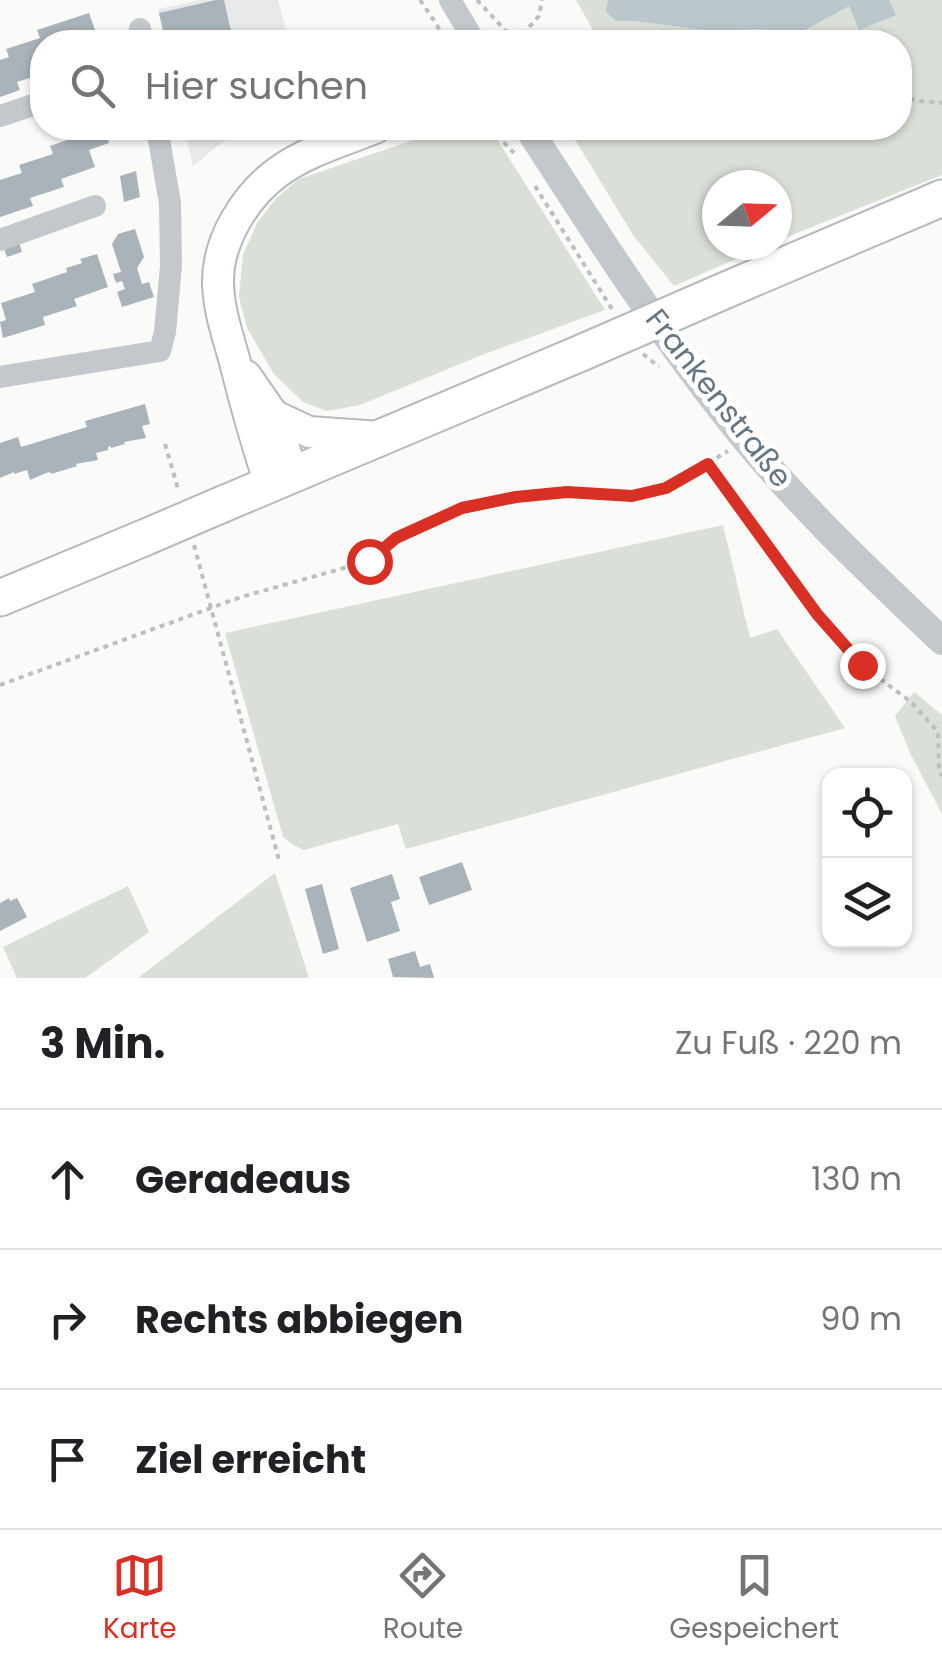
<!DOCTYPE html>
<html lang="de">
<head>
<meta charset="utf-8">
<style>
  :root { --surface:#fff; --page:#f2f2f2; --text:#202124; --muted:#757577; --line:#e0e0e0; --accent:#d93025 }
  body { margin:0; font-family:Poppins,sans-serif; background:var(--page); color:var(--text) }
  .controls { position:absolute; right:30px; bottom:30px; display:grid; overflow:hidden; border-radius:20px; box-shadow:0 2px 8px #0004 }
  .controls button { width:90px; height:90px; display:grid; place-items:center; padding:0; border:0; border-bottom:2px solid var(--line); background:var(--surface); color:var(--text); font:50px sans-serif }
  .compass { position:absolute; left:702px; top:170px; width:90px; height:90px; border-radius:50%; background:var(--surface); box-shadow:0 2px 8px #0004; rotate:71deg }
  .stop { position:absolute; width:30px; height:30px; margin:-22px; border:8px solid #d93025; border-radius:50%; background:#fff }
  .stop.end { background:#d93025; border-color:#fff; box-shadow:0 2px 10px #0008 }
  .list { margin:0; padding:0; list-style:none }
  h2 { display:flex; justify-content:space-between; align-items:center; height:130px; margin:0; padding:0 40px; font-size:42px }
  h2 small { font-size:32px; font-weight:400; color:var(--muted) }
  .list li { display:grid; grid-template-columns:65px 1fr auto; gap:30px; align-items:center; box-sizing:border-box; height:140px; padding:0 40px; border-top:2px solid var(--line) }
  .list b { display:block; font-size:38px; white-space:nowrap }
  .list em { font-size:32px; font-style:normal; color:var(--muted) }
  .icon { flex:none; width:55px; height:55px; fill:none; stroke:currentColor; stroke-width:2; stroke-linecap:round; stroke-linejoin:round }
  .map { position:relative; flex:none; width:942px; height:978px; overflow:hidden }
  .search { position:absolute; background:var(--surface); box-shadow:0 2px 8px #0004; left:30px; right:30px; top:30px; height:110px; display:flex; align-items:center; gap:25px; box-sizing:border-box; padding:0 35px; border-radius:40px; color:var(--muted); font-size:38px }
  .sheet { height:550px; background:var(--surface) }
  nav { display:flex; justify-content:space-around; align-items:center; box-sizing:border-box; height:140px; border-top:2px solid var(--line); background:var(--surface); font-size:28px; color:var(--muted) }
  nav a { display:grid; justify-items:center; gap:5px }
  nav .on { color:var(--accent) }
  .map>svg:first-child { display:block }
</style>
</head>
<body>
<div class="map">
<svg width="942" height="978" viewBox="0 0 942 978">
  <rect width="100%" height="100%" fill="#fafaf8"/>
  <g fill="#e8e9e9">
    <polygon points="199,0 278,0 289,42 165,42 158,9"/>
    <polygon points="184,128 249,128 231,135 193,166"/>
  </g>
  <g fill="#dadfd7">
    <polygon points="576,0 942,0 942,175 777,241 777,185 717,185 717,245 768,245 674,286 633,235 568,128 900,128 900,42 600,42"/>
    <polygon points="449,128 490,128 605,310 482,355 360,405 327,411 303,402 274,374 247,328 239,297 243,255 257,223 276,198 299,179"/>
    <polygon points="723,525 750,638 777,629 845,728 406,849 398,824 304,850 293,845 283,837 225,633"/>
    <polygon points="914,692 942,715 942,814 911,755 895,716"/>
    <polygon points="275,873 309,978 138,978"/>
    <polygon points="128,886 149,932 85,978 17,978 3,947"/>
  </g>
  <polygon fill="#bbc7cb" points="608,0 889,0 896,15 859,30 849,6 801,32 758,29 714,31 634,21 616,21 606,12"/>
  <g fill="#aab3b9">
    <polygon points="216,0 224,0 233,41 166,42 159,13"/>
    <polygon points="89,13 99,42 42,42 42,74 17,82 20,90 0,97 0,60 9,57 6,49 40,38 37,30"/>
    <polygon points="93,128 104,128 109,143 89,150 95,167 61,179 64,187 30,198 33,206 0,217 0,180 22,173 19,165 53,154 50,146 84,134 83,131"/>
    <polygon points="136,171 140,197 124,202 120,176"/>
    <polygon points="135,229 144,257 137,268 142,284 149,282 154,297 122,307 117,292 125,289 122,281 116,283 113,274 121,272 112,244 118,234"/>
    <polygon points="17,236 22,252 7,257 1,241"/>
    <polygon points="97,254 108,287 74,299 77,306 43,317 45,325 3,338 0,322 6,320 1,303 35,292 32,284 67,272 66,268 82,263 80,259"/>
    <polygon points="145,404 150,424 142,426 146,438 124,442 125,444 111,448 111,446 108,447 108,450 96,453 98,460 76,464 77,466 51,474 50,472 46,473 30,480 27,470 14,474 14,472 0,478 0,443 18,437 21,447 87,427 85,421"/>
    <polygon points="462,862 472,890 429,905 419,877"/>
    <polygon points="392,874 400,899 391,902 400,931 367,942 350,888"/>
    <polygon points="322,884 339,949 323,954 305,889"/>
    <polygon points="9,898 10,901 17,898 27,917 0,931 0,903"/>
    <polygon points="415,951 420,967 430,964 434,978 393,977 388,959"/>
  </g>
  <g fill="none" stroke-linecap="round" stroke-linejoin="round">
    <defs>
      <g id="secondary">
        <polyline points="246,376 273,415 293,475"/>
        <polyline points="273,415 309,432 380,437"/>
        <path d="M270 484C257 445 246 406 236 366 229 339 219 313 218 284 217 242 244 197 278 172 307 151 342 141 375 128"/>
      </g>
      <g id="primary">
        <polyline points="726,290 942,198"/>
        <polyline points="223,504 581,353"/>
        <polyline points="0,598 146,537"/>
      </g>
    </defs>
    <use href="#secondary" stroke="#b3babf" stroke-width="34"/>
    <use href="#primary" stroke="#b5babe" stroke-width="39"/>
    <g stroke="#bbbfc2" stroke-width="4" stroke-dasharray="5 5" stroke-linecap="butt">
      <polyline points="420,0 437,25 445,42"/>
      <polyline points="477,0 516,42"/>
      <polyline points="516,42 539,16 542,0"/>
      <polyline points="900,96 918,101 942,103"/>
      <polyline points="490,128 514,153"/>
      <polyline points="535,186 612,309"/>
      <polyline points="643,354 659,367"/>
      <polyline points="165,444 179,492"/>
      <polyline points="708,463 728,451"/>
      <polyline points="194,545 279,860"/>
      <polyline points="0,685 241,597 369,561 396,538 462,508 517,497 567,492 632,496 666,488 708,463 839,641 862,665 911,702 938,732 939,770 942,776"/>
    </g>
    <g stroke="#c3c8cc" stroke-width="22">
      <polyline points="450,0 475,42"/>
      <polyline points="140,29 142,42"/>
      <polyline points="0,116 42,102"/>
      <polyline points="0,240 95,206"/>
      <polyline points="0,377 160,351 165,332 171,266 170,203 157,128"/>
    </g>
    <path stroke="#c3c8cc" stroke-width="28" d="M528 128C595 232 662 337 741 434 801 508 873 575 942 641"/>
    <use href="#secondary" stroke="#fff" stroke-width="30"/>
    <use href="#primary" stroke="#fff" stroke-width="35"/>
    <defs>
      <g id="primary-bridge">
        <polyline points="581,353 726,290"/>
        <polyline points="146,537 223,504"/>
      </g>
    </defs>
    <use href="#primary-bridge" stroke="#b5babe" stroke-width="39" stroke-linecap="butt"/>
    <use href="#primary-bridge" stroke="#fff" stroke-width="35"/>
  </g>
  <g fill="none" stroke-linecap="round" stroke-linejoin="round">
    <polyline stroke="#d93025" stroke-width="12" points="369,561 396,538 462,508 516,497 567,492 632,496 666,488 708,464 817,614 862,665"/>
  </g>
  <g text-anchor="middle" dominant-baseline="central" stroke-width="10" stroke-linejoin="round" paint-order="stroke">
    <g font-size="30" fill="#657683" stroke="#fff">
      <text transform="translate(719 398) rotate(52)">Frankenstraße</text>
    </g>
  </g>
</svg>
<div class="controls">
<button><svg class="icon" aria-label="locate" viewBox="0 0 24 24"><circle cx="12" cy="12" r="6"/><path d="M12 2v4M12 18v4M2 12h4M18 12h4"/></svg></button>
<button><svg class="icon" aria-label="layers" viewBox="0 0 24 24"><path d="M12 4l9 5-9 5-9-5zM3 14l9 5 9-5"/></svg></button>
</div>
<svg class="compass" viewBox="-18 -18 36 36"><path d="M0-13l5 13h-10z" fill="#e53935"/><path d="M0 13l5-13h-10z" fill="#757577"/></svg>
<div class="stop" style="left:369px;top:561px"></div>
<div class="stop end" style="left:862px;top:665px"></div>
<div class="search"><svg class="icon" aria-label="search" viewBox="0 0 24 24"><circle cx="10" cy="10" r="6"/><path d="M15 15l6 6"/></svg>Hier suchen</div>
</div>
<section class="sheet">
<h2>3 Min.<small>Zu Fuß · 220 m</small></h2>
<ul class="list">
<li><svg class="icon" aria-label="ahead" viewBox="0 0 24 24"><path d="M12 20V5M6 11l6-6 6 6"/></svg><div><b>Geradeaus</b></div><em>130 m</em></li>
<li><svg class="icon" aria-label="right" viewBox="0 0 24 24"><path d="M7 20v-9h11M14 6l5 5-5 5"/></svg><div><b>Rechts abbiegen</b></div><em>90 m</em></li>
<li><svg class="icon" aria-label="arrive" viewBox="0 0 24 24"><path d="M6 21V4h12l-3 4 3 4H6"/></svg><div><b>Ziel erreicht</b></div></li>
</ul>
</section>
<nav>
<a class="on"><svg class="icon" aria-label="map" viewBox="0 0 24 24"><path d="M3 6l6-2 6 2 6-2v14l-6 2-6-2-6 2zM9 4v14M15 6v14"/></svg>Karte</a>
<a><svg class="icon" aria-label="directions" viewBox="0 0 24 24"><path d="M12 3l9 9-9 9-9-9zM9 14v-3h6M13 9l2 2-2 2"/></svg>Route</a>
<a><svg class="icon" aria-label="saved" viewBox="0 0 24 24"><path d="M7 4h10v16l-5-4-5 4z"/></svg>Gespeichert</a>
</nav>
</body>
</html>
